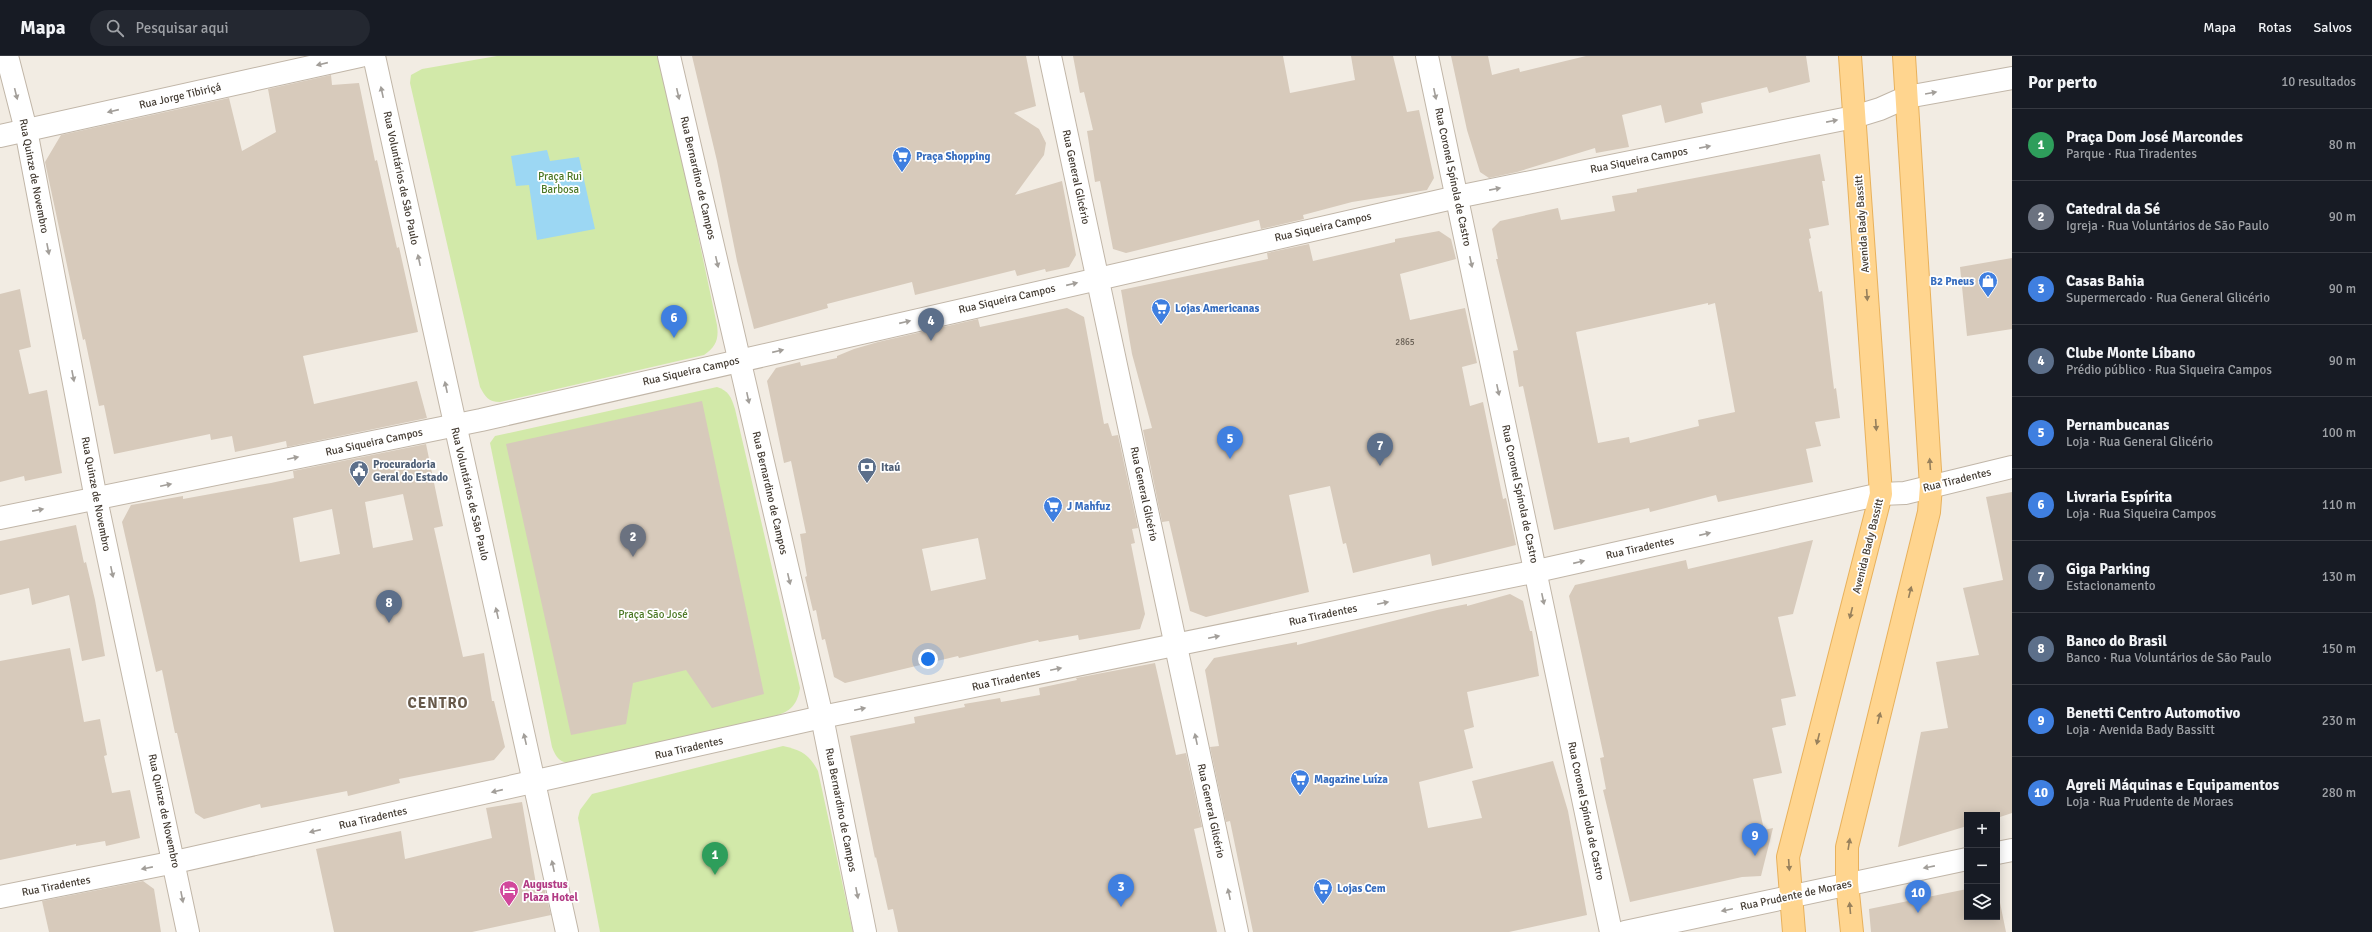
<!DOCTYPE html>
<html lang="pt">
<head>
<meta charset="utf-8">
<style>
  :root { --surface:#171b24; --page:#242831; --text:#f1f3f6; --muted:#9ea1a6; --line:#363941; --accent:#b45309 }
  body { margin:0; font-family:Signika,sans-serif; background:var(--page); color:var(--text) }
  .controls { position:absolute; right:12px; bottom:12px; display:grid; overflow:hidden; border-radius:0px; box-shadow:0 2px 10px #0003 }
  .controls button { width:36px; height:36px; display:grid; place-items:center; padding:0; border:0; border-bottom:1px solid var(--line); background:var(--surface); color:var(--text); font:20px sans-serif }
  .you { position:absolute; left:928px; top:603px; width:14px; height:14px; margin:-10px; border:3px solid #fff; border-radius:50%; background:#1a73e8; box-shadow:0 0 0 6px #1a73e833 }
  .badge { display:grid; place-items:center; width:26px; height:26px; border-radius:50%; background:var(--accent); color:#fff; font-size:13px; font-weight:700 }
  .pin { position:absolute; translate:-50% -33px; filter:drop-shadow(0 1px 2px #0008) }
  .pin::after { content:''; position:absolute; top:21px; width:14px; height:12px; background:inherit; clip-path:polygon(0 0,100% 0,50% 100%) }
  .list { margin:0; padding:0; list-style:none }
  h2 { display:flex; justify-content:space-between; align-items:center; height:52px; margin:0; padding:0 16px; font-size:17px }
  h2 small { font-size:13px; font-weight:400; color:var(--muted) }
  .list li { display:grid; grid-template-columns:26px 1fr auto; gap:12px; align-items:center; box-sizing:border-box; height:72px; padding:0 16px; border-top:1px solid var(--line) }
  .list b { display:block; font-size:15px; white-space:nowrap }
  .list p { margin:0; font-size:13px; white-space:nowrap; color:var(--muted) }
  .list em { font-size:13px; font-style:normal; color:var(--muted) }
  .icon { flex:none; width:22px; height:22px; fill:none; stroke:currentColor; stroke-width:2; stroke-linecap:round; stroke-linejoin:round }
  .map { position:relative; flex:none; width:2012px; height:876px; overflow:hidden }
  header { display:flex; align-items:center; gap:24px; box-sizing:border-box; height:56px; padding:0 20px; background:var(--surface); border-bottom:1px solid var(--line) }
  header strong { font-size:19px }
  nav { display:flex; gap:22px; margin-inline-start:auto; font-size:14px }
  .search { width:280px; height:36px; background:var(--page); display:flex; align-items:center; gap:10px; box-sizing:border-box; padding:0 14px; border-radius:22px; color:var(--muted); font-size:15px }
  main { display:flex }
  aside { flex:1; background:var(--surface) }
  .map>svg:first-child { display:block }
</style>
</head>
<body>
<header>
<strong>Mapa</strong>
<div class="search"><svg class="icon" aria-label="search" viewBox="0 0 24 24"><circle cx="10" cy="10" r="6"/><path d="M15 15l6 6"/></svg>Pesquisar aqui</div>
<nav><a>Mapa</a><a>Rotas</a><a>Salvos</a></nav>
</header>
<main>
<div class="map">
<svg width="2012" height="876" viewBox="0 0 2012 876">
  <rect width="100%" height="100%" fill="#f2ece3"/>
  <g fill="#d2e9a9">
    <path d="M497 0H660L717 269C719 283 716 291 704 299L500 346C488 346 485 340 480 331L410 27 411 19 422 13Z"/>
    <path d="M717 331C729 335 731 341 735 353L800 632C797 649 791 655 775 660L571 708C560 706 556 702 552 691L490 387 495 380Z"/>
    <path d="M783 690C801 694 809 698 818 715L853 876H600L578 762 580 754 592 738Z"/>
  </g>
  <polygon fill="#9cd7f3" points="547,94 550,105 579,101 595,173 537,184 529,129 516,130 511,100"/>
  <g fill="#d7cabb" fill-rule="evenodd">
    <polygon points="692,0 1026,0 1036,50 1014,57 1039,73 1046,87 1044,99 1015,139 1062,125 1076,199 1069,211 1046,216 1045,213 1017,220 1015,214 915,239 912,226 827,248 828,252 754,273 737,205 717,105"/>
    <polygon points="1073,0 1283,0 1290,37 1355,24 1351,0 1393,0 1407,56 1419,54 1434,122 1427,134 1352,146 1303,159 1304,163 1261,173 1259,164 1126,197 1113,193 1100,125 1095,126 1087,75 1093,74 1084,36 1080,37"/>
    <polygon points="1451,0 1488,0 1492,19 1519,12 1520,16 1586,0 1806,0 1810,26 1769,37 1767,31 1701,47 1703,57 1665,67 1661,49 1622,59 1629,91 1596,97 1595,92 1517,116 1489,122 1480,116 1467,74"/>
    <polygon points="331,19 332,29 359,27 375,105 377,104 397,192 399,191 418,276 303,300 314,348 417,325 427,362 287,391 286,385 235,396 232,380 211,384 210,378 114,398 104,349 99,350 85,283 83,284 45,106 61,79 229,42 242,95 276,76 268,33"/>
    <path d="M1820 98 1825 125H1822L1829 169 1809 173 1811 182 1809 183 1819 236 1822 235 1834 333 1836 332 1840 362 1815 366 1821 390 1806 393 1813 426 1718 446 1716 439 1650 456 1649 452 1554 474 1523 330 1519 331 1513 295 1518 294 1496 203H1498L1492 173 1500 165 1558 152 1561 164 1615 155 1612 140 1637 136V133ZM1708 247V249L1715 247 1735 356 1698 364 1699 370 1630 387 1629 381 1598 387 1576 276Z"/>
    <polygon points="1439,175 1451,183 1456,203 1400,218 1410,264 1465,252 1477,307 1462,311 1470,350 1483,346 1503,443 1506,442 1516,489 1432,510 1430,498 1353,517 1346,487 1343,488 1330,430 1289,439 1309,536 1206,561 1190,555 1169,465 1162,466 1143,374 1152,372 1132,298 1121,234 1268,203 1267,197 1309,188 1313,205 1395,186 1395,183"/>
    <polygon points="2012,202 2012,273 1967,280 1960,211"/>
    <polygon points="20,233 31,291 19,294 29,338 47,334 62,417 25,425 24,420 0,426 0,238"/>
    <path d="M1067 252 1084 261 1104 368 1108 367 1112 380 1118 379 1138 472 1132 473 1135 487 1131 488 1145 558 1140 573 1079 584 1078 579 1039 586 1038 584 959 602 958 600 845 627 834 621 825 583 822 584 816 554 813 555 805 521 807 520 800 478 806 477 791 405 784 407 767 325 776 312 800 306 801 310 837 302V300L854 293 878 286 978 263 980 271ZM978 482 986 523 931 535 922 493Z"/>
    <polygon points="702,345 764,638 712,652 686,614 633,627 626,668 571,679 506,388"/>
    <path d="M426 388 443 470 434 472 463 601 484 597 492 645H494L505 691 494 704 399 723 400 727 348 740 347 735 261 752 260 748 204 763 195 757 177 677H175L162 614 156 616 122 466 131 449 183 440V443L271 427 294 422 293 415ZM403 438 413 484 373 492 365 446ZM332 453 340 498 300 506 293 462Z"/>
    <polygon points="2012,436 2012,757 1997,762 1997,759 1967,759 1967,770 1898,791 1921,676 1948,672 1936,606 1979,599 1963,532 2003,524 1986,441"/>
    <polygon points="76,469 84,507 86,506 95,544 105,600 82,605 69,539 32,549 29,532 0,539 0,485"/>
    <polygon points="1813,484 1793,558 1778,561 1796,640 1781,643 1786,669 1772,672 1782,717 1753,723 1764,774 1773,772 1761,820 1742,821 1630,846 1603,734 1606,733 1600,702 1604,701 1569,540 1575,529 1686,504 1688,513"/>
    <polygon points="1510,538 1523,545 1530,575 1532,575 1539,620 1467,636 1474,671 1464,674 1473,712 1419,726 1428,772 1482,762 1472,725 1553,705 1568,755 1587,859 1509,876 1253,876 1230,765 1226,766 1210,691 1219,690 1205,614 1214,602 1297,586 1297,589 1437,554 1467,548 1467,550"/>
    <polygon points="70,592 84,666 100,663 107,699 104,700 112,737 130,734 140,782 106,790 105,785 76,790 76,788 0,804 0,605"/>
    <polygon points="1155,607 1176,699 1186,697 1202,771 1194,773 1217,876 898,876 893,853 888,854 876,801 875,802 850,680 915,667 914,661 965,651 964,648 1000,642 1001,646 1040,639 1039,632 1077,624 1076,622"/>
    <polygon points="522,746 536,828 543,827 551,859 472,876 334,876 316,793 401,775 405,803 492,782 486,752"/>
    <polygon points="143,825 154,833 161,876 49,876 42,845"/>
    <polygon points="1997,832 2006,876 1871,876 1869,853 1967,833 1967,861 1997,861"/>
  </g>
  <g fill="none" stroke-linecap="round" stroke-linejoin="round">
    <defs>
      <g id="minor">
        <polyline points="7,0 26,74 96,443 188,876"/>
        <polyline points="374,0 567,876"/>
        <polyline points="669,0 822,661 865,876"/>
        <polyline points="1050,0 1237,876"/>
        <polyline points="1427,0 1611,876"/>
        <polyline points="0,80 360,0"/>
        <polyline points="0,462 481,364 1457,141 1854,61 1880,53 1907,41 2012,22"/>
        <polyline points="1997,797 2012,794"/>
        <polyline points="0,841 175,806 822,661 1537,515 1881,438 1905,437 2012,411"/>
        <polyline points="1625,876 1967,803"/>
      </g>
      <g id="major">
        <polyline points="1794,876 1788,801 1881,438 1850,0"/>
        <polyline points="1852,876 1847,827 1847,791 1929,456 1931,430 1904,0"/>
      </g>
    </defs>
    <use href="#minor" stroke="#c1b6a8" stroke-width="24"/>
    <use href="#major" stroke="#e8b15c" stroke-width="24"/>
    <use href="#minor" stroke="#fff" stroke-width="22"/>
    <use href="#major" stroke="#ffd58f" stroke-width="22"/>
  </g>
  <defs><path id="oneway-solid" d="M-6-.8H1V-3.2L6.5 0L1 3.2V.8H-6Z"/></defs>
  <g fill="#a29e99">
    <use href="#oneway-solid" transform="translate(322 8) rotate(167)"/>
    <use href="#oneway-solid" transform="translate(382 36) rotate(-102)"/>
    <use href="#oneway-solid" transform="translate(1931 37) rotate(-10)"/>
    <use href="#oneway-solid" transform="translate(16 38) rotate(76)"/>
    <use href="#oneway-solid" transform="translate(678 38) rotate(77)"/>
    <use href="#oneway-solid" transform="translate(1435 38) rotate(78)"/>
    <use href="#oneway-solid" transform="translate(113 55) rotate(167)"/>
    <use href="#oneway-solid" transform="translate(1832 65) rotate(-11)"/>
    <use href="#oneway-solid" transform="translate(1705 91) rotate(-11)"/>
    <use href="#oneway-solid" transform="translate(1495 133) rotate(-11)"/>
    <use href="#oneway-solid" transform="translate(48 193) rotate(79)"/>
    <use href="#oneway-solid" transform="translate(419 204) rotate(-102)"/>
    <use href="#oneway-solid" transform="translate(717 206) rotate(77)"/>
    <use href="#oneway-solid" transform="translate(1471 206) rotate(78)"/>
    <use href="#oneway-solid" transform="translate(1072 228) rotate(-13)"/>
    <use href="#oneway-solid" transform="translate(905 266) rotate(-13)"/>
    <use href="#oneway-solid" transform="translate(778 295) rotate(-13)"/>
    <use href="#oneway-solid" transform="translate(73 320) rotate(79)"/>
    <use href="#oneway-solid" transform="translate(446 331) rotate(-102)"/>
    <use href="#oneway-solid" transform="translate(1498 334) rotate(78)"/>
    <use href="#oneway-solid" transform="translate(748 342) rotate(78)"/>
    <use href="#oneway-solid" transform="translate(293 402) rotate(-12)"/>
    <use href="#oneway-solid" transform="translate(166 429) rotate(-12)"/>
    <use href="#oneway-solid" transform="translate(38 454) rotate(-11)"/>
    <use href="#oneway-solid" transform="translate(1705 478) rotate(-13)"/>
    <use href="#oneway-solid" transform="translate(1579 506) rotate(-13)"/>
    <use href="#oneway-solid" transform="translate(112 516) rotate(78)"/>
    <use href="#oneway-solid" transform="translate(789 523) rotate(77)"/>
    <use href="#oneway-solid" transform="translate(1543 543) rotate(78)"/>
    <use href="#oneway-solid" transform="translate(1383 547) rotate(-12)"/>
    <use href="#oneway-solid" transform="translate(497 557) rotate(-103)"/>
    <use href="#oneway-solid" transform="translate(1214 581) rotate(-12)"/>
    <use href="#oneway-solid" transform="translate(1056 613) rotate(-12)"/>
    <use href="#oneway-solid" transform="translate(860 653) rotate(-12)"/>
    <use href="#oneway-solid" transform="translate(525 683) rotate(-103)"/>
    <use href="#oneway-solid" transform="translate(1196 683) rotate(-102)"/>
    <use href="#oneway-solid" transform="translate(497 735) rotate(167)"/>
    <use href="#oneway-solid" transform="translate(315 775) rotate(167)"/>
    <use href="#oneway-solid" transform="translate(553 810) rotate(-102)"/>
    <use href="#oneway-solid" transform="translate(1929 811) rotate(169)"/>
    <use href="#oneway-solid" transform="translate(147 812) rotate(169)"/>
    <use href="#oneway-solid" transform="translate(857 837) rotate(79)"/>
    <use href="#oneway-solid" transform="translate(1229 838) rotate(-102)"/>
    <use href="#oneway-solid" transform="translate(182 841) rotate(79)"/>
    <use href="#oneway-solid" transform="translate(1727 854) rotate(168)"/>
  </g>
  <g fill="#98815c">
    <use href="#oneway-solid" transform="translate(1867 239) rotate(86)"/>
    <use href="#oneway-solid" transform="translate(1876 369) rotate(86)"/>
    <use href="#oneway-solid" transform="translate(1930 408) rotate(-94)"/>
    <use href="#oneway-solid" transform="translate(1910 536) rotate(-76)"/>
    <use href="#oneway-solid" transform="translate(1851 557) rotate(104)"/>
    <use href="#oneway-solid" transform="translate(1879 662) rotate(-76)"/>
    <use href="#oneway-solid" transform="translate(1818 683) rotate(104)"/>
    <use href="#oneway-solid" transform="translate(1849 788) rotate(-81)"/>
    <use href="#oneway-solid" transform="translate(1789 809) rotate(86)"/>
    <use href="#oneway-solid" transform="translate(1850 852) rotate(-95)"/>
  </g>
  <defs>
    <symbol id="supermarket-pin" viewBox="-11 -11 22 30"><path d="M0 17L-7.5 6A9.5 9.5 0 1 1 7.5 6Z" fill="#3f7fe0" stroke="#fff"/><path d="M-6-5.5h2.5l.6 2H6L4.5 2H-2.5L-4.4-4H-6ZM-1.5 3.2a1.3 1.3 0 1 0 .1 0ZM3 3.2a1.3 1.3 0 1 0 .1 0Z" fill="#fff"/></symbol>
    <symbol id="shop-pin" viewBox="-11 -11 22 30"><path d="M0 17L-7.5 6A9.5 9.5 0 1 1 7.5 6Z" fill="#3f7fe0" stroke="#fff"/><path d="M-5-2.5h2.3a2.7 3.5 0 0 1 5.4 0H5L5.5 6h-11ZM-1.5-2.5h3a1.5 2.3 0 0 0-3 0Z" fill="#fff"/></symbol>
    <symbol id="bank-pin" viewBox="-11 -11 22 30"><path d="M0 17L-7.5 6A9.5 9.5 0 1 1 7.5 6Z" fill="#5c6f8a" stroke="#fff"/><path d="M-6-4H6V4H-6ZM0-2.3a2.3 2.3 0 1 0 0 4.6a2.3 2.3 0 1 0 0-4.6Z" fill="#fff"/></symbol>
    <symbol id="civic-pin" viewBox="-11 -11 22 30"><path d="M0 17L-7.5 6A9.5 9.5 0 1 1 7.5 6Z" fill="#5c6f8a" stroke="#fff"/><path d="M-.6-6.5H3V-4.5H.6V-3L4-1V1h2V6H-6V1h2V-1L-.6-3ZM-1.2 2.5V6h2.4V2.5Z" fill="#fff"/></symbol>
    <symbol id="hotel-pin" viewBox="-11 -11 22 30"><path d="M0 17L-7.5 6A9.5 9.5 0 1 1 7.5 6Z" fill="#d1479c" stroke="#fff"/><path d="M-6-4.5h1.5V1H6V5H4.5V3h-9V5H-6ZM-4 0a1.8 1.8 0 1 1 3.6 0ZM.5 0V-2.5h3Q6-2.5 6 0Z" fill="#fff"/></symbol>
  </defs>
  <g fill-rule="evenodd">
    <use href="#supermarket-pin" x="891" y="89" width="22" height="30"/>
    <use href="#shop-pin" x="1977" y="214" width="22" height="30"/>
    <use href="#supermarket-pin" x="1150" y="241" width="22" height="30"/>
    <use href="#bank-pin" x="856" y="400" width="22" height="30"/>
    <use href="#civic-pin" x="348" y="403" width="22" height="30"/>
    <use href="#supermarket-pin" x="1042" y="439" width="22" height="30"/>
    <use href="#supermarket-pin" x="1289" y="712" width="22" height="30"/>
    <use href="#supermarket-pin" x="1312" y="821" width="22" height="30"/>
    <use href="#hotel-pin" x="498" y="823" width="22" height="30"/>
  </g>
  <g text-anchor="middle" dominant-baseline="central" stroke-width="3.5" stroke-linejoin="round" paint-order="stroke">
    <g font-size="9" fill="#696055">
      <text x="1405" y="286">2865</text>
    </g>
    <g font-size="11" fill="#443c33" stroke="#fff">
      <text transform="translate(180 40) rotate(-13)">Rua Jorge Tibiriçá</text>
      <text transform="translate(1639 104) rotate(-11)">Rua Siqueira Campos</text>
      <text transform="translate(34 120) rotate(79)">Rua Quinze de Novembro</text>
      <text transform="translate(1076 121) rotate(78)">Rua General Glicério</text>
      <text transform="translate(1453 121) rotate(78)">Rua Coronel Spínola de Castro</text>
      <text transform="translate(401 122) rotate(78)">Rua Voluntários de São Paulo</text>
      <text transform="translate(698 122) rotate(77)">Rua Bernardino de Campos</text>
      <text transform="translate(1862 168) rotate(-94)">Avenida Bady Bassitt</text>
      <text transform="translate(1323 171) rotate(-13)">Rua Siqueira Campos</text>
      <text transform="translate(1007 243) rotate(-13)">Rua Siqueira Campos</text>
      <text transform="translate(691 315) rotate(-13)">Rua Siqueira Campos</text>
      <text transform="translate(374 386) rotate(-12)">Rua Siqueira Campos</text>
      <text transform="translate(1957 424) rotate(-14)">Rua Tiradentes</text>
      <text transform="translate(770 437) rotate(77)">Rua Bernardino de Campos</text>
      <text transform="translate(96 438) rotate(79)">Rua Quinze de Novembro</text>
      <text transform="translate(470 438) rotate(77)">Rua Voluntários de São Paulo</text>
      <text transform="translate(1144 438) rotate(78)">Rua General Glicério</text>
      <text transform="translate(1520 438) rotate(78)">Rua Coronel Spínola de Castro</text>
      <text transform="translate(1868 490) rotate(-76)">Avenida Bady Bassitt</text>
      <text transform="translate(1640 492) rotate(-13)">Rua Tiradentes</text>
      <text transform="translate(1323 559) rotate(-12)">Rua Tiradentes</text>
      <text transform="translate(1006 624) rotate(-12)">Rua Tiradentes</text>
      <text transform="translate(689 692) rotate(-13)">Rua Tiradentes</text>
      <text transform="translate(841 754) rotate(79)">Rua Bernardino de Campos</text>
      <text transform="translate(164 755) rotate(78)">Rua Quinze de Novembro</text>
      <text transform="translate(1211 755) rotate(78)">Rua General Glicério</text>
      <text transform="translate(1586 755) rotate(78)">Rua Coronel Spínola de Castro</text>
      <text transform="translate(373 762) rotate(-13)">Rua Tiradentes</text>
      <text transform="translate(56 830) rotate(-11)">Rua Tiradentes</text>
      <text transform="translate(1796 839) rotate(-12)">Rua Prudente de Moraes</text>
    </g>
    <g font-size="11" font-weight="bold" fill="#366cbe" stroke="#fff" text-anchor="start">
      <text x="916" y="100">Praça Shopping</text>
      <text x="1974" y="225" text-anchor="end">B2 Pneus</text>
      <text x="1175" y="252">Lojas Americanas</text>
      <text x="1067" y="450">J Mahfuz</text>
      <text x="1314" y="723">Magazine Luíza</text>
      <text x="1337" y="832">Lojas Cem</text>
    </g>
    <g font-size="11" fill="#4c7825" stroke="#fff">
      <text x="560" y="120">Praça Rui<tspan x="560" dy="13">Barbosa</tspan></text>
      <text x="653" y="558">Praça São José</text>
    </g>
    <g font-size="11" font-weight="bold" fill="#4e5e75" stroke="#fff" text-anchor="start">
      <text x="373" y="408">Procuradoria<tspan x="373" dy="13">Geral do Estado</tspan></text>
      <text x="881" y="411">Itaú</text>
    </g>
    <g font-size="11" font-weight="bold" fill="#b23c85" stroke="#fff" text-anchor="start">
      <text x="523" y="828">Augustus<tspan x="523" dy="13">Plaza Hotel</tspan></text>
    </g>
    <g font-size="15" font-weight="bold" letter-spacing="1" fill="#67594a" stroke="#fff">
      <text x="438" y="647">CENTRO</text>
    </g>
  </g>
</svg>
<div class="controls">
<button>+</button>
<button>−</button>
<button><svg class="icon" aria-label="layers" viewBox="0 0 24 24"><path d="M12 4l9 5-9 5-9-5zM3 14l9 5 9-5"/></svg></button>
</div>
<div class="you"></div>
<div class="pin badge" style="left:715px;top:819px;background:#2e9e5b">1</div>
<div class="pin badge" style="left:633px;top:501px;background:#6b7280">2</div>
<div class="pin badge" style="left:1121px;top:851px;background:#3f7fe0">3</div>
<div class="pin badge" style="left:931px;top:285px;background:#5c6f8a">4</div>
<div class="pin badge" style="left:1230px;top:403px;background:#3f7fe0">5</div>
<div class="pin badge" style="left:674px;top:282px;background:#3f7fe0">6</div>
<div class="pin badge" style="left:1380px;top:410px;background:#5c6f8a">7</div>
<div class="pin badge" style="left:389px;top:567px;background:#5c6f8a">8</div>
<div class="pin badge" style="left:1755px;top:800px;background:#3f7fe0">9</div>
<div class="pin badge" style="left:1918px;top:857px;background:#3f7fe0">10</div>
</div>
<aside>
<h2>Por perto<small>10 resultados</small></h2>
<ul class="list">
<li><span class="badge" style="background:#2e9e5b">1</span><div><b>Praça Dom José Marcondes</b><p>Parque · Rua Tiradentes</p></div><em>80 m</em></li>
<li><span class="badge" style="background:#6b7280">2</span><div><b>Catedral da Sé</b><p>Igreja · Rua Voluntários de São Paulo</p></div><em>90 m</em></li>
<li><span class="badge" style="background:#3f7fe0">3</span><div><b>Casas Bahia</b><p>Supermercado · Rua General Glicério</p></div><em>90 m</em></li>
<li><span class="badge" style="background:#5c6f8a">4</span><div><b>Clube Monte Líbano</b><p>Prédio público · Rua Siqueira Campos</p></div><em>90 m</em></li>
<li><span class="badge" style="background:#3f7fe0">5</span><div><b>Pernambucanas</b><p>Loja · Rua General Glicério</p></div><em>100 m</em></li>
<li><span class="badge" style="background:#3f7fe0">6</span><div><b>Livraria Espírita</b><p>Loja · Rua Siqueira Campos</p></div><em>110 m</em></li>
<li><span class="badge" style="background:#5c6f8a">7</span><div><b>Giga Parking</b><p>Estacionamento</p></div><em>130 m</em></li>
<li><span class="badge" style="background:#5c6f8a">8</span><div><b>Banco do Brasil</b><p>Banco · Rua Voluntários de São Paulo</p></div><em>150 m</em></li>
<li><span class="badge" style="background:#3f7fe0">9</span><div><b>Benetti Centro Automotivo</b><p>Loja · Avenida Bady Bassitt</p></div><em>230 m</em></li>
<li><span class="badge" style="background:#3f7fe0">10</span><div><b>Agreli Máquinas e Equipamentos</b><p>Loja · Rua Prudente de Moraes</p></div><em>280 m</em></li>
</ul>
</aside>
</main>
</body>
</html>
